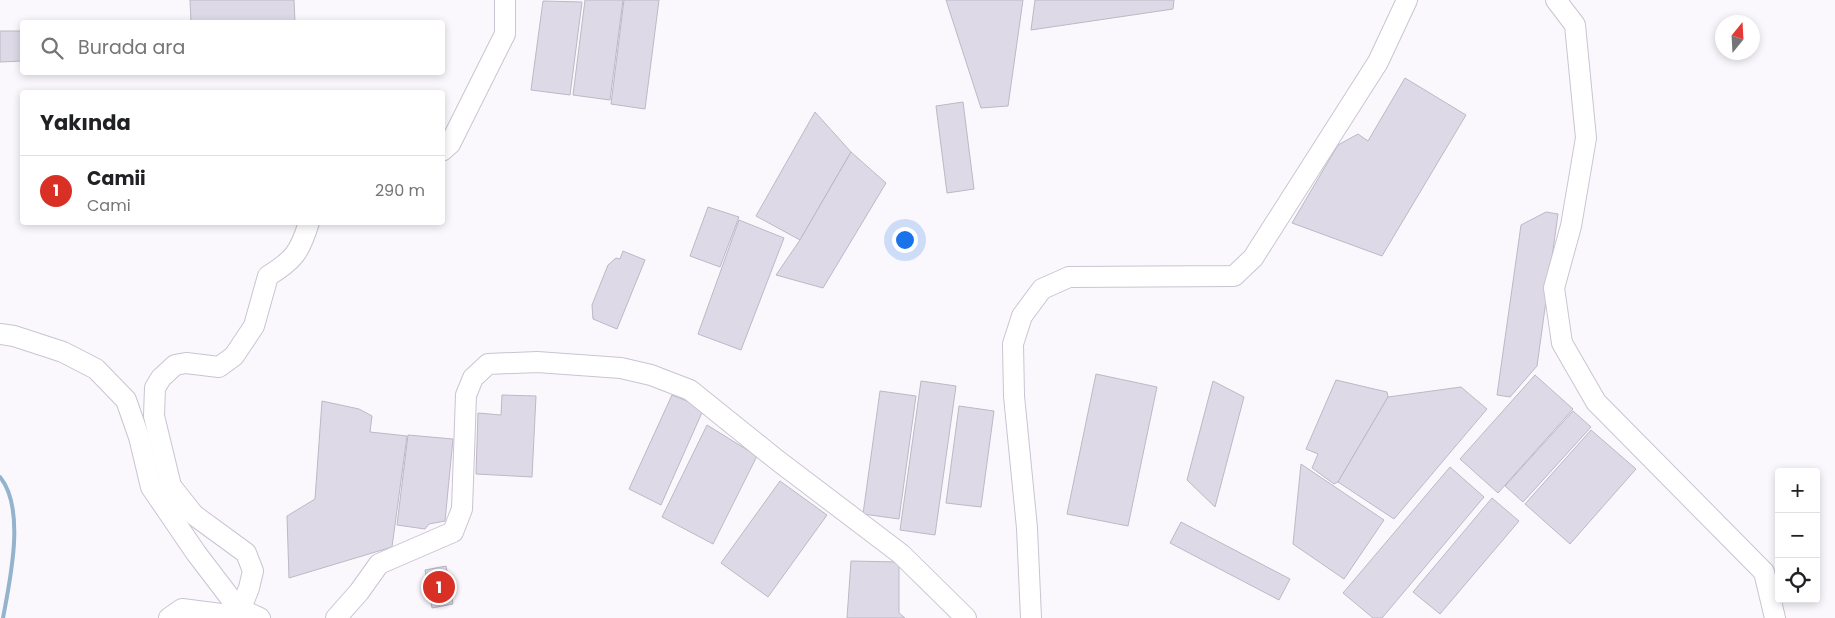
<!DOCTYPE html>
<html lang="tr">
<head>
<meta charset="utf-8">
<style>
  :root { --surface:#fff; --page:#f6f6f6; --text:#202124; --muted:#757577; --line:#e0e0e0; --accent:#d93025 }
  body { margin:0; font-family:Poppins,sans-serif; background:var(--page); color:var(--text) }
  .controls { position:absolute; right:15px; bottom:15px; display:grid; overflow:hidden; border-radius:5px; box-shadow:0 2px 8px #0003 }
  .controls button { width:45px; height:45px; display:grid; place-items:center; padding:0; border:0; border-bottom:1px solid var(--line); background:var(--surface); color:var(--text); font:25px sans-serif }
  .compass { position:absolute; left:1715px; top:15px; width:45px; height:45px; border-radius:50%; background:var(--surface); box-shadow:0 2px 8px #0003; rotate:18deg }
  .you { position:absolute; left:904px; top:239px; width:18px; height:18px; margin:-12px; border:4px solid #fff; border-radius:50%; background:#1a73e8; box-shadow:0 0 0 8px #1a73e833 }
  .badge { display:grid; place-items:center; width:32px; height:32px; border-radius:50%; background:var(--accent); color:#fff; font-size:16px; font-weight:700 }
  .pin { position:absolute; translate:-50% -50%; border:2px solid #fff; box-shadow:0 1px 5px #0006 }
  .list { margin:0; padding:0; list-style:none }
  h2 { display:flex; justify-content:space-between; align-items:center; height:65px; margin:0; padding:0 20px; font-size:21px }
  h2 small { font-size:16px; font-weight:400; color:var(--muted) }
  .list li { display:grid; grid-template-columns:32px 1fr auto; gap:15px; align-items:center; box-sizing:border-box; height:70px; padding:0 20px; border-top:1px solid var(--line) }
  .list b { display:block; font-size:19px; white-space:nowrap }
  .list p { margin:0; font-size:16px; white-space:nowrap; color:var(--muted) }
  .list em { font-size:16px; font-style:normal; color:var(--muted) }
  .icon { flex:none; width:28px; height:28px; fill:none; stroke:currentColor; stroke-width:2; stroke-linecap:round; stroke-linejoin:round }
  .map { position:relative; flex:none; width:1835px; height:618px; overflow:hidden }
  .search { position:absolute; background:var(--surface); box-shadow:0 2px 8px #0003; left:20px; top:20px; width:425px; height:55px; display:flex; align-items:center; gap:12px; box-sizing:border-box; padding:0 18px; border-radius:5px; color:var(--muted); font-size:19px }
  .panel { position:absolute; background:var(--surface); box-shadow:0 2px 8px #0003; left:20px; top:90px; width:425px; height:135px; border-radius:5px }
  .map>svg:first-child { display:block }
</style>
</head>
<body>
<div class="map">
<svg width="1835" height="618" viewBox="0 0 1835 618">
  <rect width="100%" height="100%" fill="#faf8fd"/>
  <g fill="none" stroke-linecap="round" stroke-linejoin="round">
    <path stroke="#93b4cc" stroke-width="4" d="M0 477C26 509 10 580 3 618"/>
  </g>
  <g fill="#ded9e7" stroke="#bcb8c5">
    <polygon points="190,0 294,0 295,22 191,22"/>
    <polygon points="585,0 623,0 610,100 573,95"/>
    <polygon points="624,0 659,0 645,109 611,104"/>
    <polygon points="946,0 1023,0 1008,106 981,108"/>
    <polygon points="1035,0 1174,0 1173,9 1031,30"/>
    <polygon points="543,1 582,2 570,95 531,90"/>
    <polygon points="0,31 22,31 22,61 0,62"/>
    <polygon points="1405,78 1466,115 1382,256 1292,223 1338,145 1358,134 1368,141"/>
    <polygon points="963,102 974,189 947,193 936,106"/>
    <polygon points="815,112 851,152 800,240 756,216"/>
    <polygon points="851,152 886,183 823,288 776,275 800,240"/>
    <polygon points="708,207 739,217 720,267 690,256"/>
    <polygon points="1546,212 1558,214 1537,366 1510,397 1497,395 1521,225"/>
    <polygon points="739,220 784,238 741,350 698,334"/>
    <polygon points="623,251 645,260 617,329 593,319 592,305 608,265 616,258 620,259"/>
    <polygon points="1096,374 1157,387 1128,526 1067,514"/>
    <polygon points="1535,375 1573,409 1498,493 1460,459"/>
    <polygon points="1336,380 1387,392 1388,397 1338,482 1334,484 1312,468 1318,454 1306,449"/>
    <polygon points="921,381 956,386 935,535 900,530"/>
    <polygon points="1213,381 1244,397 1215,507 1187,480"/>
    <polygon points="1461,387 1487,409 1394,519 1338,482 1388,397"/>
    <polygon points="880,391 916,396 899,519 863,514"/>
    <polygon points="502,395 536,396 532,477 476,474 478,413 501,415"/>
    <polygon points="672,395 704,408 661,505 629,489"/>
    <polygon points="322,401 359,409 372,416 370,432 407,436 392,547 289,578 287,516 315,499"/>
    <polygon points="959,406 994,411 981,507 946,503"/>
    <polygon points="1573,411 1591,427 1523,502 1505,486"/>
    <polygon points="707,425 757,456 713,544 662,517"/>
    <polygon points="1591,430 1636,469 1570,544 1525,504"/>
    <polygon points="408,435 453,439 445,521 429,524 425,529 397,525"/>
    <polygon points="1301,464 1384,520 1344,579 1293,544"/>
    <polygon points="1450,467 1484,497 1382,618 1373,618 1343,593"/>
    <polygon points="780,481 827,515 768,597 721,563"/>
    <polygon points="1492,498 1519,521 1440,614 1413,592"/>
    <polygon points="1181,522 1290,579 1279,600 1170,543"/>
    <polygon points="851,561 899,562 899,613 905,618 847,618"/>
    <polygon points="446,566 453,604 432,608 425,570"/>
  </g>
  <g fill="none" stroke-linecap="round" stroke-linejoin="round">
    <defs>
      <g id="minor">
        <polyline points="1556,0 1575,25 1586,138 1571,226 1554,288 1562,343 1596,402 1764,572 1775,618"/>
        <polyline points="442,151 450,144 505,34 505,0"/>
        <polyline points="0,334 14,336 63,352 96,369 126,400 139,437 151,487 196,553 238,608 260,618"/>
        <path d="M169 618 182 609 229 615 243 603 249 588 253 571 246 553 194 515 171 486 154 416 155 388 161 378 175 365 186 363 219 367 234 356 254 326 268 276C294 260 300 252 309 222"/>
        <polyline points="336,618 359,592 379,564 453,532 462,509 466,395 473,378 488,364 537,362 621,368 651,375 690,390 777,460 901,554 966,618"/>
        <polyline points="1031,618 1027,528 1014,396 1013,344 1022,316 1042,289 1069,277 1234,276 1253,258 1378,62 1407,0"/>
      </g>
    </defs>
    <use href="#minor" stroke="#c9c4d2" stroke-width="22"/>
    <use href="#minor" stroke="#fff" stroke-width="20"/>
  </g>
</svg>
<div class="controls">
<button>+</button>
<button>−</button>
<button><svg class="icon" aria-label="locate" viewBox="0 0 24 24"><circle cx="12" cy="12" r="6"/><path d="M12 2v4M12 18v4M2 12h4M18 12h4"/></svg></button>
</div>
<svg class="compass" viewBox="-18 -18 36 36"><path d="M0-13l5 13h-10z" fill="#e53935"/><path d="M0 13l5-13h-10z" fill="#757577"/></svg>
<div class="you"></div>
<div class="pin badge" style="left:439px;top:587px">1</div>
<div class="search"><svg class="icon" aria-label="search" viewBox="0 0 24 24"><circle cx="10" cy="10" r="6"/><path d="M15 15l6 6"/></svg>Burada ara</div>
<section class="panel">
<h2>Yakında<small></small></h2>
<ul class="list">
<li><span class="badge">1</span><div><b>Camii</b><p>Cami</p></div><em>290 m</em></li>
</ul>
</section>
</div>
</body>
</html>
